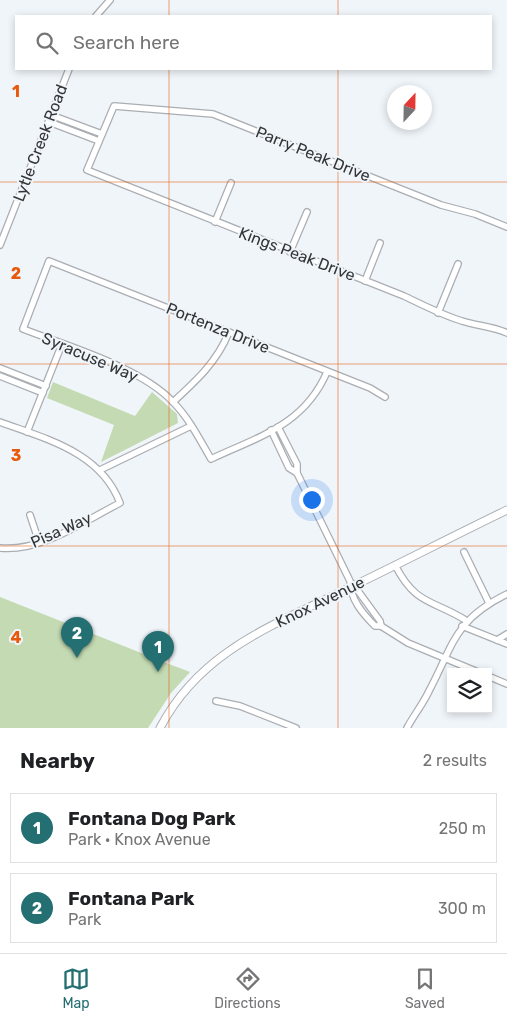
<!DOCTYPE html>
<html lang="en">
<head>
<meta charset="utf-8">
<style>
  :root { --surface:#fff; --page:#f6f6f6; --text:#202124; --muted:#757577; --line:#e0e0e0; --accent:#246f72 }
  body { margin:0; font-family:Rubik,sans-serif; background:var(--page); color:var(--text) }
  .controls { position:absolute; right:15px; bottom:15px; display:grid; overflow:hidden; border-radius:0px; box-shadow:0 2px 8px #0003 }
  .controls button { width:45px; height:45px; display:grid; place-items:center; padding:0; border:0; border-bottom:1px solid var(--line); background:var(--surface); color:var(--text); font:25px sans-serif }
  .compass { position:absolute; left:387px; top:85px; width:45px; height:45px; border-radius:50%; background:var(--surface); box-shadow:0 2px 8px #0003; rotate:22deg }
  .you { position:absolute; left:311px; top:499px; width:18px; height:18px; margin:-12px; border:4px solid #fff; border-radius:50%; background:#1a73e8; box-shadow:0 0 0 8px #1a73e833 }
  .badge { display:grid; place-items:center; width:32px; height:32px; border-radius:50%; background:var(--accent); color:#fff; font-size:16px; font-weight:700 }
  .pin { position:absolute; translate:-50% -41px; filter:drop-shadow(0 1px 2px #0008) }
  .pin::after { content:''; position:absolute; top:26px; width:18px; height:15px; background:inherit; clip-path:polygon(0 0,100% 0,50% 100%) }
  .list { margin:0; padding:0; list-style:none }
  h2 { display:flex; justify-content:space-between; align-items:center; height:65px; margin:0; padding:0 20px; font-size:21px }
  h2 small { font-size:16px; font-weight:400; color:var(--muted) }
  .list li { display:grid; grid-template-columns:32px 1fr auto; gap:15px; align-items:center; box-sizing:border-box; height:70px; margin:0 10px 10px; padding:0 10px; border:1px solid var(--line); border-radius:0px }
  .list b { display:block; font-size:19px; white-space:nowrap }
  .list p { margin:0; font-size:16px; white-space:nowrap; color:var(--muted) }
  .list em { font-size:16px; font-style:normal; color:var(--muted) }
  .icon { flex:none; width:28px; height:28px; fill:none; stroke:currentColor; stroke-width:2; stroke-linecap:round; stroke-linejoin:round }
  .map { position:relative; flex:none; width:507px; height:728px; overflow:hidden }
  .search { position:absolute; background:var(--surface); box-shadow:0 2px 8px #0003; left:15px; right:15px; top:15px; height:55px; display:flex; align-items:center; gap:12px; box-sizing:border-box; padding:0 18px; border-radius:0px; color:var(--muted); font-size:19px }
  .sheet { height:225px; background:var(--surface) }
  nav { display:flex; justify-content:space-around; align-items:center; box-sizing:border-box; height:70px; border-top:1px solid var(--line); background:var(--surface); font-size:14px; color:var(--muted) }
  nav a { display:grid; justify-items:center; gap:2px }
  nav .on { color:var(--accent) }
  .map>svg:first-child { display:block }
</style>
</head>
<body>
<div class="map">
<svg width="507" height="728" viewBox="0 0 507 728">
  <rect width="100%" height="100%" fill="#f0f5fa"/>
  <g fill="#c3dab2">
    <polygon points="53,382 135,416 152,392 177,414 178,423 101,462 114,425 47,398"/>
    <polygon points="0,597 169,664 190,672 171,693 148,728 0,728"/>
  </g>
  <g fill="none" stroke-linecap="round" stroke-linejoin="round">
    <defs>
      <g id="minor">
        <polyline points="96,16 110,0"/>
        <polyline points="51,115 102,134"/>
        <polyline points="49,122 99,141"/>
        <polyline points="215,222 231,183"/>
        <path d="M507 227 475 214 441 205 213 114 114 106 87 170 404 296C423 305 442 315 462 321 477 326 492 326 507 333"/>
        <polyline points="0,245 69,69"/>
        <polyline points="290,252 307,212"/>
        <polyline points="365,281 380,243"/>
        <polyline points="438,313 458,264"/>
        <polyline points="0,368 46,386"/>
        <path d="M327 372C304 425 260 436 211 459 200 440 189 418 173 402 140 367 67 346 23 329L49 261 370 388 385 397"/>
        <polyline points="0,376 43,393"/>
        <path d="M173 402C196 381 217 362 229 332"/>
        <path d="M0 422C46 439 101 452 120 503 84 521 42 552 0 548"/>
        <polyline points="271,430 289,468 297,473 297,464 278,427"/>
        <polyline points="27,432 62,344"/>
        <polyline points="100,470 191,426"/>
        <path d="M297 473 350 581C350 599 363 614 375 626H381L408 643 478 672"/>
        <polyline points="30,515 39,542"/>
        <polyline points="464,552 489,603"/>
        <path d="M395 565C416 606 432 599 467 621"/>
        <polyline points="353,584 380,621 381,626"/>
        <polyline points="462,626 507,644"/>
        <polyline points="497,640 507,634"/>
        <polyline points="488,676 507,684"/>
        <polyline points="216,701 240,706 296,728"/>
        <path d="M407 728C414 715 423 704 429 691 454 644 454 620 507 594"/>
      </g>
      <path id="tertiary" d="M160 728C201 649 277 624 351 587 403 562 455 535 507 510"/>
    </defs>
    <use href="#minor" stroke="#aaaeb3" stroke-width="8"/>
    <use href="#tertiary" stroke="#aaaeb3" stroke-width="9"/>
    <use href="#minor" stroke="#fff" stroke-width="5.5"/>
    <use href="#tertiary" stroke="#fff" stroke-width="7"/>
  </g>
  <path fill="none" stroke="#e8590c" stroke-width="1" stroke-opacity="0.55" d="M169 0V16M338 0V16M169 69V728M338 69V728M0 182H507M0 364H507M0 546H507"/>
  <g text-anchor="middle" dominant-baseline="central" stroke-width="4" stroke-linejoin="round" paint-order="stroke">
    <g font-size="16" fill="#333537" stroke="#f0f5fa">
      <text transform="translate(40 143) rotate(-69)">Lytle Creek Road</text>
      <text transform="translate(313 154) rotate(22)">Parry Peak Drive</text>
      <text transform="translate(297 254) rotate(21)">Kings Peak Drive</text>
      <text transform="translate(218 328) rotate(22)">Portenza Drive</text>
      <text transform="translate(90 357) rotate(23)">Syracuse Way</text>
      <text transform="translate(61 530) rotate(-24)">Pisa Way</text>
      <text transform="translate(320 602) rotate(-26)">Knox Avenue</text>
    </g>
  </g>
  <g font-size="16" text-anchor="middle" font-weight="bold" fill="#e8590c" stroke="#f0f5fa" stroke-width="4" stroke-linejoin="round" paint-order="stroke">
    <text x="16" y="97">1</text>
    <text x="16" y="279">2</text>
    <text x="16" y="461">3</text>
    <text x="16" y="643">4</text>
  </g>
</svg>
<div class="controls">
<button><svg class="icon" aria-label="layers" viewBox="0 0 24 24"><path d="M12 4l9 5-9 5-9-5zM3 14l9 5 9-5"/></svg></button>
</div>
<svg class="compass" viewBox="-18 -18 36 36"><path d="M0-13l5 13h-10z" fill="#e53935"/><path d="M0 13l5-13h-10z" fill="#757577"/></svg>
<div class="you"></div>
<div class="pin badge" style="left:158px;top:672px">1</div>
<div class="pin badge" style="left:77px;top:658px">2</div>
<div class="search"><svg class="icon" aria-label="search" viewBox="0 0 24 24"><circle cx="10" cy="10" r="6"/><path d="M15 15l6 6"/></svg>Search here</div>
</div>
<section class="sheet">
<h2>Nearby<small>2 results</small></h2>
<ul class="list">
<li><span class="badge">1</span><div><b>Fontana Dog Park</b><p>Park · Knox Avenue</p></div><em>250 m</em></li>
<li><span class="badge">2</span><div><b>Fontana Park</b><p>Park</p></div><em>300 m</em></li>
</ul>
</section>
<nav>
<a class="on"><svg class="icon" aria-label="map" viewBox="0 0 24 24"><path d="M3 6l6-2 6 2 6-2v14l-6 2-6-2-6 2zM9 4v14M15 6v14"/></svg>Map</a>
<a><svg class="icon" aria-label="directions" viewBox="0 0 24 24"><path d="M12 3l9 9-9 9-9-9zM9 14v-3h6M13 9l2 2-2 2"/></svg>Directions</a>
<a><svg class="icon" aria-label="saved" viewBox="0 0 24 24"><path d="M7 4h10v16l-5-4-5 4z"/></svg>Saved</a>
</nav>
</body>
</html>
